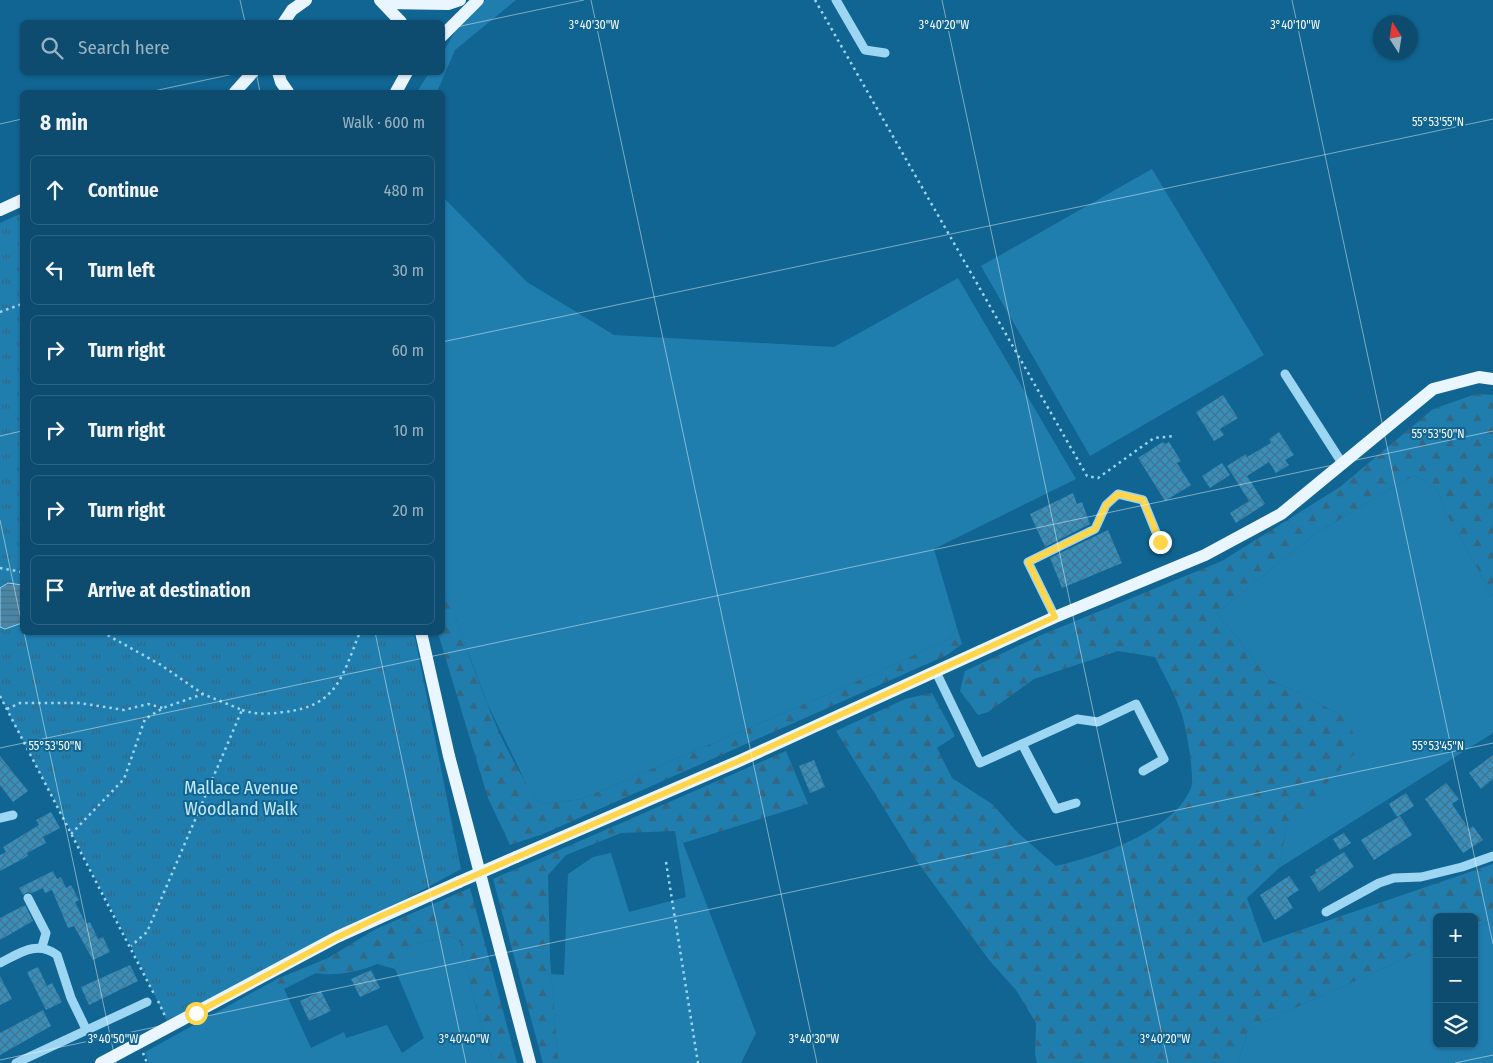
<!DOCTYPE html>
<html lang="en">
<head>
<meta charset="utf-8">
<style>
  :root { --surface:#0d4c6e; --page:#1b5676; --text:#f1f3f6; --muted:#9ab4c2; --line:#2d6381 }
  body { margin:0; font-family:"Fira Sans Condensed",sans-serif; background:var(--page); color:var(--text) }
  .controls { position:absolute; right:15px; bottom:15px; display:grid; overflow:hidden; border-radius:8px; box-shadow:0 1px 4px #0004 }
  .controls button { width:45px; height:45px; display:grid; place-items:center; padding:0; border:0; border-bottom:1px solid var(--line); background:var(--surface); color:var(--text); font:25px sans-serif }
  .compass { position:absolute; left:1373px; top:15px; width:45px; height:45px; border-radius:50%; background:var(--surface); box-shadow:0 1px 4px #0004; rotate:348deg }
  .stop { position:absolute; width:15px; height:15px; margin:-11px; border:4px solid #ffd54a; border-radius:50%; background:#fff }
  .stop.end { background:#ffd54a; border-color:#fff; box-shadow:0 1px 5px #0008 }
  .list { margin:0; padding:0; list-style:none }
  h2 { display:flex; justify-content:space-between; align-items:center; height:65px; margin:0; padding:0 20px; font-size:21px }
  h2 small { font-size:16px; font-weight:400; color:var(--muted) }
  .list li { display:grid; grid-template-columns:32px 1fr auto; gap:15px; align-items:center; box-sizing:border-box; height:70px; margin:0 10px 10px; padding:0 10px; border:1px solid var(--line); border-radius:8px }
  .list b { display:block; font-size:19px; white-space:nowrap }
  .list em { font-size:16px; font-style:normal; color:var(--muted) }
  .icon { flex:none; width:28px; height:28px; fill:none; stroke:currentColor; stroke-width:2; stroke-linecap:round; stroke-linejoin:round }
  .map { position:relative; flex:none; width:1493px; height:1063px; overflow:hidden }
  .search { position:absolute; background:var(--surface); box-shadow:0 1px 4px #0004; left:20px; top:20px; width:425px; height:55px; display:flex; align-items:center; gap:12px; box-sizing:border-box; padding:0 18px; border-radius:8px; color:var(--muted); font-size:19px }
  .panel { position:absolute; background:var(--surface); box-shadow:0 1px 4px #0004; left:20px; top:90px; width:425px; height:545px; border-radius:8px }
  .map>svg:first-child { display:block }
</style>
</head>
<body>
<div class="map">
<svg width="1493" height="1063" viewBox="0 0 1493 1063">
  <defs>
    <pattern id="forest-firs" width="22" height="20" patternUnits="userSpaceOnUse" patternTransform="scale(1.25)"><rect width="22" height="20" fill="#207eaf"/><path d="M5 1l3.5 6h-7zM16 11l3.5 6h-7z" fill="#346882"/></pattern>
    <pattern id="park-tufts" width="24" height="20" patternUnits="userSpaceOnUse" patternTransform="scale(1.25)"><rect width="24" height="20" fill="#207eaf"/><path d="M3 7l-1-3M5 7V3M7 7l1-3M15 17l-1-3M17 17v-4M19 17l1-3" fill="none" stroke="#346882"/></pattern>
    <pattern id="water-rules" width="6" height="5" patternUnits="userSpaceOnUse" patternTransform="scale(1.25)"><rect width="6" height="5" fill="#4a87a6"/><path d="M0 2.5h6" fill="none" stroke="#4b6f82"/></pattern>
    <pattern id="building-cross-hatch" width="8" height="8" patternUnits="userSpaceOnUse" patternTransform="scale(1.25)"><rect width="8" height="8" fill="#3a8eba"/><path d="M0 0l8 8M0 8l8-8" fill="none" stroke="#41748e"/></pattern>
  </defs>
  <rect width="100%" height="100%" fill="#116592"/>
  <g fill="#207eaf">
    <polygon points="486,0 516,0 455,50 437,92 417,92 429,73 442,72 443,52 458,27"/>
    <polygon points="1152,169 1264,355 1090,456 981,266"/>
    <polygon points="442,196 527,282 614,335 834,347 958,278 1076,479 934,549 957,628 950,639 833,692 582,799 541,804 527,785 487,703 443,584"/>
    <polygon points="1414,475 1436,488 1450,520 1493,596 1493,733 1279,868 1286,828 1347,719 1302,694 1270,680 1217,613 1316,533"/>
    <polygon points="675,831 683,843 756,1033 741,1063 558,1063 551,974 564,975 568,874 593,857 611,853 629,912 686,897"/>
    <polygon points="1493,920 1493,1063 1238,1063 1248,1029 1437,944 1437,1044 1474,1044 1474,928"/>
    <polygon points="452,936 461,943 477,1011 493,1063 149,1063 145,1052 277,979 277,984 284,989 311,1048 344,1032 346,1038 387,1025 402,1053 424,1038 395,969 399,962 397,955 415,944"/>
  </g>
  <g fill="url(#forest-firs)">
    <path d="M1476 394 1493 395V596L1450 520 1436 488 1414 475 1316 533 1217 613 1270 680 1302 694 1347 719 1360 748 1286 828 1279 868 1247 898 1263 943 1493 864V920L1474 928V917H1437V944L1248 1029 1238 1063H1037L1035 1054 1036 1023 1016 990 989 960 916 860 836 731 905 699 932 693 955 736 937 748 952 778 992 804 1018 833 1056 866C1099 856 1173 832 1191 788 1195 777 1186 724 1181 712 1175 694 1164 675 1155 657L1118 651 1034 679 988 712 978 715 960 691 965 671 1039 636 1222 561 1340 487 1433 409Z"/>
    <path d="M443 584C472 656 493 742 541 804L582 799 833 692 950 639 957 628 962 644 947 655 543 834 510 845 488 798 438 633 442 632Z"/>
    <polygon points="786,751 808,804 683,843 675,831 621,833 566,855 548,875 550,958 558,1063 543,1063 493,879"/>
    <path d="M470 888 517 1063H493L477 1011 461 943 452 936 415 944 398 955 399 962 395 969 377 964C361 971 334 977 316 973L284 989 277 984V979L328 958 376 929Z"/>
  </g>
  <polygon fill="url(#park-tufts)" points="22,213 22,632 414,633 461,869 170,1027 131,946 0,697 0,223"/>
  <polygon fill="url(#water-rules)" stroke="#8fd5f6" points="8,583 22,585 22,623 5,629 0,627 0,588"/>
  <g fill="url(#building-cross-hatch)">
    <polygon points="1223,395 1238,418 1220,429 1224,435 1214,441 1196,412"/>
    <polygon points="1279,432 1294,455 1285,460 1289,465 1276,473 1269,462 1247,476 1265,504 1236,523 1230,513 1249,501 1227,466 1246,454 1247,457 1271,443 1269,439"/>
    <polygon points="1163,442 1165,444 1169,442 1181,461 1177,463 1191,485 1165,501 1138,458"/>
    <polygon points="1222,463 1230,475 1210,488 1202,476"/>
    <polygon points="1073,493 1077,504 1082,502 1090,524 1045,547 1030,514"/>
    <polygon points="1108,530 1122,563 1062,588 1050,558"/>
    <polygon points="1493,755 1493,779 1481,789 1469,773"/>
    <polygon points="0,756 28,791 13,802 0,785"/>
    <polygon points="814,760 825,787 810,793 799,766"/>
    <polygon points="1446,783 1459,799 1452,804 1469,829 1473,826 1483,840 1463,853 1425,799"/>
    <polygon points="1406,793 1414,806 1397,817 1389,804"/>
    <polygon points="51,812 60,828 43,837 46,843 27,853 28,856 0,871 0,855 6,852 3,847 39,825 36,820"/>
    <polygon points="1400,816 1412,835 1374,860 1361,840"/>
    <polygon points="1344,833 1351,843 1340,850 1333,839"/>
    <polygon points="1344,852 1354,867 1319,892 1310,877 1316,873 1315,870"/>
    <polygon points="53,871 57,879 61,877 66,888 71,885 79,900 75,902 86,924 90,922 98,939 103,937 110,952 93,960 74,926 68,928 52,890 45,893 43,888 32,893 28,892 23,895 19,888"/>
    <polygon points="1289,876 1299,890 1287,898 1293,908 1275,920 1260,895"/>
    <polygon points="25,905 33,921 0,940 0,918"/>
    <polygon points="130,965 138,981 89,1005 81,987"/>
    <polygon points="38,967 47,986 52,983 62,1002 46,1010 27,972"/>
    <polygon points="371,970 380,988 360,997 351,979"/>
    <polygon points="0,976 12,999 0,1005"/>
    <polygon points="321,991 331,1011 309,1021 300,1001"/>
    <polygon points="43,1010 51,1026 0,1055 0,1033"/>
  </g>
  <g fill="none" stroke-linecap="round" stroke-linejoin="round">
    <g stroke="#9dd6f3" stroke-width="2.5" stroke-dasharray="2.5 4" stroke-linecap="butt">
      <polyline points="815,0 1087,476 1098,478 1154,438 1175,436"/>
      <polyline points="0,312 22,304"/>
      <polyline points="0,568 22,572"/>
      <polyline points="102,632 161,665 203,694 242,710 147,932 131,946"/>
      <polyline points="0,696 154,994"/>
      <polyline points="7,709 20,703 79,703 124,710 148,704 163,708"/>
      <path d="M242 710C257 715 268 714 284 712 338 706 342 676 360 632"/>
      <polyline points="71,834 124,779 145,719 163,708 203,694"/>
      <polyline points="666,862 698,1063"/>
      <polyline points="158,1001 165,1016"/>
      <polyline points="143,1053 147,1063"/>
    </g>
    <g stroke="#9dd6f3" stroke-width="9">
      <polyline points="836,0 865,50 885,53"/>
      <polyline points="1285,374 1342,463"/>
      <polyline points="1055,617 1028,562 1095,529 1106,505 1118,494 1143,500 1160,542"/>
      <polyline points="936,672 980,763 1077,719 1098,722 1136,704 1164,759 1143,771"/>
      <polyline points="1022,744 1056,809 1076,803"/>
      <polyline points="0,818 13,815"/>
      <polyline points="28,898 46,933 42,947"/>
      <polyline points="1326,912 1379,883 1394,878 1421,877 1462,867 1493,856"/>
      <path d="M0 963C20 953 37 940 57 955L71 998 86 1029"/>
      <polyline points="16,1063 147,1002"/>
    </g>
    <g stroke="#e9f6ff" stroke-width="12">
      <polyline points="380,0 401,22"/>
      <polyline points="385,3 448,4 460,0"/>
      <polyline points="284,22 292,10 306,0"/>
      <polyline points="442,36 478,0"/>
      <polyline points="278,72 281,82 288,92"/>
      <polyline points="235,92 253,72"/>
      <polyline points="396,92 407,72"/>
      <polyline points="0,210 22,200"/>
      <polyline points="421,632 449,756 530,1063"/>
      <polyline points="516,857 739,761 1055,617 1205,555 1281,514 1433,389 1479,377 1493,379"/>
      <polyline points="101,1063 337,937 459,882"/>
    </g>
    <polyline stroke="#e9f6ff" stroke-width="12" points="459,882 516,857"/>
  </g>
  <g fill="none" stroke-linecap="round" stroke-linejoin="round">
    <polyline stroke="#ffd54a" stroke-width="6" points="196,1013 338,937 381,916 739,761 1055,617 1028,562 1095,529 1106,505 1118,494 1143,500 1160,542"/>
  </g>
  <path fill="none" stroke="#fff" stroke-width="1" stroke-opacity="0.45" d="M240 0 245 22M591 0 817 1063M942 0 1168 1063M1292 0 1493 944M442 30 584 0M256 72 260 92M149 92 243 72M0 124 22 119M442 342 1493 119M0 436 22 431M0 520 22 625M24 632 116 1063M375 632 466 1063M0 748 1493 431M0 1060 1493 743M1455 1063 1493 1055"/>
  <g text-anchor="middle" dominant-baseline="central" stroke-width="4" stroke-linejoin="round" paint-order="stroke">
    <g font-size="18" fill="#c5eafd" stroke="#116592">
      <text x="241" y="788">Mallace Avenue<tspan x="241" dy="21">Woodland Walk</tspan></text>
    </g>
  </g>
  <g font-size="12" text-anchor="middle" fill="#fff" stroke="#116592" stroke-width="4" stroke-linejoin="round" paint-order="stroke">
    <text x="594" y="29">3°40'30"W</text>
    <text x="944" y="29">3°40'20"W</text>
    <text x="1295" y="29">3°40'10"W</text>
    <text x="1438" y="126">55°53'55"N</text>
    <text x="1438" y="438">55°53'50"N</text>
    <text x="1438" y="750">55°53'45"N</text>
    <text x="55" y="750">55°53'50"N</text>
    <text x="113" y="1043">3°40'50"W</text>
    <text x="464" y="1043">3°40'40"W</text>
    <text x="814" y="1043">3°40'30"W</text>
    <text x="1165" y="1043">3°40'20"W</text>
  </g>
</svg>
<div class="controls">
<button>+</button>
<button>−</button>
<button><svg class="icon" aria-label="layers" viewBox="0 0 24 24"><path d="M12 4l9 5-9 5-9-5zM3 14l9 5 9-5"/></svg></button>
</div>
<svg class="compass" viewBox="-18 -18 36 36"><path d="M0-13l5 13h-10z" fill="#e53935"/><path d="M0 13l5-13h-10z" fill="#9ab4c2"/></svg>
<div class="stop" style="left:196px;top:1013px"></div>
<div class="stop end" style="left:1160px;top:542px"></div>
<div class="search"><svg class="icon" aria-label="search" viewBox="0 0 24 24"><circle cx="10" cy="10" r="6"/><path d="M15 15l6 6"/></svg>Search here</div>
<section class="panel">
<h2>8 min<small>Walk · 600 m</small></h2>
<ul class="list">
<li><svg class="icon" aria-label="ahead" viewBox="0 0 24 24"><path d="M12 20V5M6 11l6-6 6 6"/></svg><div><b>Continue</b></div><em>480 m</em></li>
<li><svg class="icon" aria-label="left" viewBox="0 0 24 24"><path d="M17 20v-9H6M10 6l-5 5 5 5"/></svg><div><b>Turn left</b></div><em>30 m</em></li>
<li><svg class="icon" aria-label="right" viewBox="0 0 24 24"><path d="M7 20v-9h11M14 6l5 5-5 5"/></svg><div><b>Turn right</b></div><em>60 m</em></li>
<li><svg class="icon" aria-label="right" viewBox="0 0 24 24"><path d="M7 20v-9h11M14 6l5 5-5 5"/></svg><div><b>Turn right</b></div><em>10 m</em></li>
<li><svg class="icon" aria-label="right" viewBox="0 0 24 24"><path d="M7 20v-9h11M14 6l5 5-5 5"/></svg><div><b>Turn right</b></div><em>20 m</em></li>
<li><svg class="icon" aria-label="arrive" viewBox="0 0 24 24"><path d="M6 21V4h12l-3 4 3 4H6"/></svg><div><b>Arrive at destination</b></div></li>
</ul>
</section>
</div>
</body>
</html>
